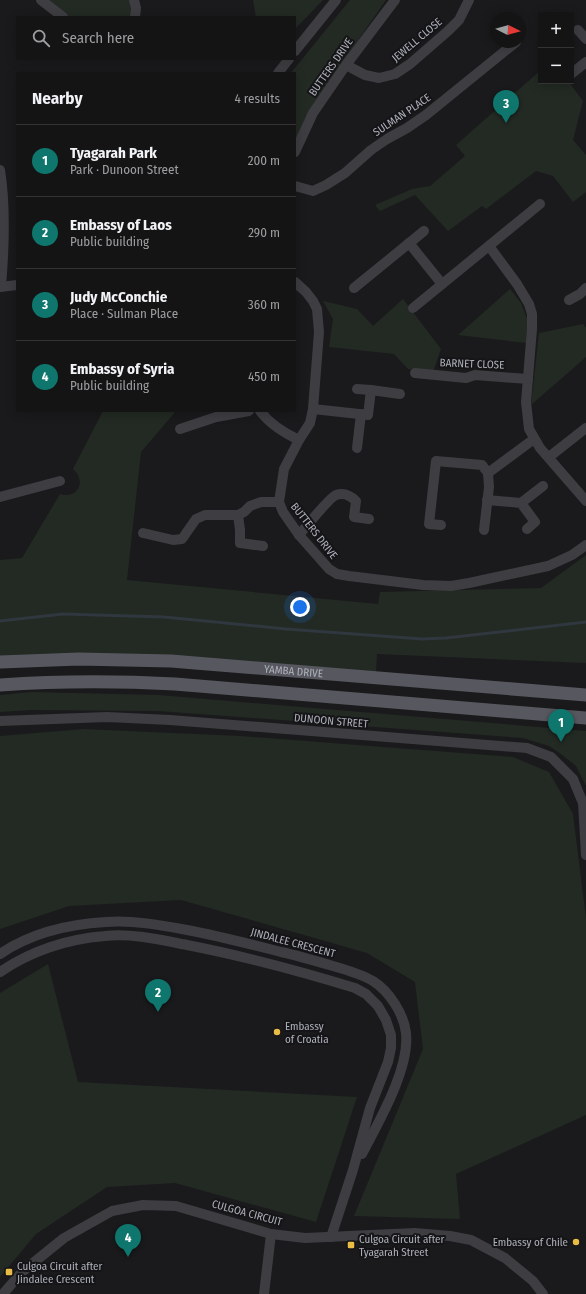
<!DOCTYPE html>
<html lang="en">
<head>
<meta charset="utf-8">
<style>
  :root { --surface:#141415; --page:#1d1d1e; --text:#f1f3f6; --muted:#9d9ea0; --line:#333334; --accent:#0f766e }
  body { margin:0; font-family:"Fira Sans Condensed",sans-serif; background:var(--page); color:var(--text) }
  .controls { position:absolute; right:12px; top:12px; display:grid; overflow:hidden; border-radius:0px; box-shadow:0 2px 10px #0003 }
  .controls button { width:36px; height:36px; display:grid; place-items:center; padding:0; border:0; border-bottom:1px solid var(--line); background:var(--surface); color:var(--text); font:20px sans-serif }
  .compass { position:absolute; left:490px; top:12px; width:36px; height:36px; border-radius:50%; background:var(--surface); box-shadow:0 2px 10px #0003; rotate:96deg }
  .you { position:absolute; left:300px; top:607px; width:14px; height:14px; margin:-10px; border:3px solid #fff; border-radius:50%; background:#1a73e8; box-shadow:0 0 0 6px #1a73e833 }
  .badge { display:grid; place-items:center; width:26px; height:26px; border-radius:50%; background:var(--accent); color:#fff; font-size:13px; font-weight:700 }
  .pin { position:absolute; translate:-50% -33px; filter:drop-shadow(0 1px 2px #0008) }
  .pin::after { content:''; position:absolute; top:21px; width:14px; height:12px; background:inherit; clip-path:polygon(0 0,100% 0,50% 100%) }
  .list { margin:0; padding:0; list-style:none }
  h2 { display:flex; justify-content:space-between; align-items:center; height:52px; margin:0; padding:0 16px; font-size:17px }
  h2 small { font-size:13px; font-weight:400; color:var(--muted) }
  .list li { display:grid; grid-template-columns:26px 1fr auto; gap:12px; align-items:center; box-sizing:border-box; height:72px; padding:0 16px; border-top:1px solid var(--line) }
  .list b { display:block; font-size:15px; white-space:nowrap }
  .list p { margin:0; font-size:13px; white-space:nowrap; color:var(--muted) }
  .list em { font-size:13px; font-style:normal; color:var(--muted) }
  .icon { flex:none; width:22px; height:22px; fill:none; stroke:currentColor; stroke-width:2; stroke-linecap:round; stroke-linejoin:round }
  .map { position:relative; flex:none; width:586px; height:1294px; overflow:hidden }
  .search { position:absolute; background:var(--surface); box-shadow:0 2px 10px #0003; left:16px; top:16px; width:280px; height:44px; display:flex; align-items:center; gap:10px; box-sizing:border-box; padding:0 14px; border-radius:0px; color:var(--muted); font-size:15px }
  .panel { position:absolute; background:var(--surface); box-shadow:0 2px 10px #0003; left:16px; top:72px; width:280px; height:340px; border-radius:0px }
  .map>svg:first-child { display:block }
</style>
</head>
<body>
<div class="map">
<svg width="586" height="1294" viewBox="0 0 586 1294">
  <rect width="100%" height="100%" fill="#1a1a1c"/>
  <g fill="#222a23">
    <polygon points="47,0 130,0 131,7 130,17 69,17"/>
    <polygon points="253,0 323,0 295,29 295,17 256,17"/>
    <polygon points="350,0 386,0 331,79 295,144 295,73 291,73"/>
    <polygon points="541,70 541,81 568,81 583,101 573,140 586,155 586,192 573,202 553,176 536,171 486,209 482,206 448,231 415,195 380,211 375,205 412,189 430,186 465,156 456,145"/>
    <polygon points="510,289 521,303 528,321 526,343 458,335"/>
    <polygon points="403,299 441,349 433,372 408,369 394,354 329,347 333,319 323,301 357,309 373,326"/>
    <polygon points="583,324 586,328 586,357 531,405 539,333"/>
    <path d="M103 411H176L141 452 127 580 378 604 380 592 541 588 586 555V663L377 654 376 672 0 657V560L22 558 60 494C78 499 87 481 73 469Z"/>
    <polygon points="31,692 159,695 586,731 586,786 576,766 561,754 549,746 523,738 158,711 31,710 0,712 0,695"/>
    <polygon points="84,729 240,736 513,757 549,772 573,814 586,918 586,1115 456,1174 460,1219 354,1216 423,1049 415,982 367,953 181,900 69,906 0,929 0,736"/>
    <polygon points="48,964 78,1082 357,1097 316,1222 175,1183 107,1187 36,1234 0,1277 0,993"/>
  </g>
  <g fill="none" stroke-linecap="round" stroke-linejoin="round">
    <polyline stroke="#30373f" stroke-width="3" points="0,621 63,614 164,617 286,629 422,639 446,638 586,622"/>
    <g stroke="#3d3d42" stroke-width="10">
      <polyline points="41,0 63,17"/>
      <polyline points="134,0 136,8 135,17"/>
      <polyline points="578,30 586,39"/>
      <polyline points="295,51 336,0"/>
      <polyline points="346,65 365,75 379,78 395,74 410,64 448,31 459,20 469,0"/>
      <polyline points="278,73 289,59"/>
      <polyline points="571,74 586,62"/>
      <polyline points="295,152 313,113 346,65 395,0"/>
      <path d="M0 170C6 207 4 251 1 287"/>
      <polyline points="295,186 313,191 326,185 345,173 371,150 387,139 407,128 426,115 516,42"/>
      <polyline points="409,243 442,284"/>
      <polyline points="489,246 517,284 529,304 532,314 532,329 526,402 529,429 540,448 586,501"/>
      <polyline points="295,282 306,292 313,301 317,309 319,332 313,409 310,423 299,440 284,469 279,502 283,512 299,535 329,569 337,574 349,576 423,585 451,586 469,583 548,566 572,555 586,545"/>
      <polyline points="0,287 17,285"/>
      <polyline points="354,288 424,231"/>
      <polyline points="569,300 580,294 586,288"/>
      <polyline points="413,308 540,204"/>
      <polyline points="415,373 466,378 475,375 528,379"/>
      <polyline points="357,389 371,390"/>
      <polyline points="313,409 368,415 371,390 400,394"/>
      <path d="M260 411C270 424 284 433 299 440"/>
      <polyline points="180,429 216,417 249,411"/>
      <polyline points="357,448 361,414"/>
      <polyline points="549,457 586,428"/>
      <polyline points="0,497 60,481"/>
      <polyline points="487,500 521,503 535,522 527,529"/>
      <polyline points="521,503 543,486"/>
      <polyline points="238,515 240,530 240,543 263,546"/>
      <polyline points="441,525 429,524 436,461 482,465 488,473 534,439"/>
      <polyline points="484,530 489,487 488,473"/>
      <polyline points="143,533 173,540 182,539 196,519 205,515 238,515 244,512 250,506 261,502 279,502"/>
      <path d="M299 535C305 528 330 497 336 495 344 492 350 495 356 501L354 517 369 519"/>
      <polyline points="0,721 107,717 170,720 527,748 551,757 573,779 583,803 586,855"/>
      <path d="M0 954C31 933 70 924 106 922 133 920 160 925 187 930 219 936 250 944 281 952 299 956 316 961 333 966 347 970 361 974 373 981 389 991 404 1014 406 1033 410 1069 378 1123 362 1154"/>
      <path d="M0 972C31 951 68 939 105 936 132 933 161 940 187 945 244 956 299 971 355 988L366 994 378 1006 386 1020 391 1035V1048L388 1062 370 1108 353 1170 331 1237"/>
      <polyline points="3,1294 22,1272 64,1238 112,1211 143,1205 176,1206 271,1234 305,1238 415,1233 450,1236 471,1240 505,1258 533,1281 543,1294"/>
      <polyline points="264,1294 271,1234"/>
    </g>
    <g stroke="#57585f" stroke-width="13">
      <path id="s1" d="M0 662 79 659 171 661 586 695"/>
      <path d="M0 685C58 681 117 681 175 684L586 718"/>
    </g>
  </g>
  <g fill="#e9bc44" stroke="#151417" stroke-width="1.5">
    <circle cx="277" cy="1032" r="4"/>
    <circle cx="576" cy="1242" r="4"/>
    <rect x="347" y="1241" width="8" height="8" rx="2"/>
    <rect x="5" y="1268" width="8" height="8" rx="2"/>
  </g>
  <g text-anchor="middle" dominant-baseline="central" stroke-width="4" stroke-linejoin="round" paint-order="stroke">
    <g font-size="11" fill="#adb0ba" stroke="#151417">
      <text transform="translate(417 40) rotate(-40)">JEWELL CLOSE</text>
      <text transform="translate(331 67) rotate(-55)">BUTTERS DRIVE</text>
      <text transform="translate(402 115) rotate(-34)">SULMAN PLACE</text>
      <text transform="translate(472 364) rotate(2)">BARNET CLOSE</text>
      <text transform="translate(314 531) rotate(52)">BUTTERS DRIVE</text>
      <text stroke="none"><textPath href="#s1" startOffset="294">YAMBA DRIVE</textPath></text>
      <text transform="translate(331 721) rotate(5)">DUNOON STREET</text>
      <text transform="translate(293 943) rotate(15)">JINDALEE CRESCENT</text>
      <text transform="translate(247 1213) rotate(15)">CULGOA CIRCUIT</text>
    </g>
    <g font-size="11" fill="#adb0ba" stroke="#151417" text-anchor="start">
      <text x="285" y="1026">Embassy<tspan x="285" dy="13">of Croatia</tspan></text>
      <text x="359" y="1239">Culgoa Circuit after<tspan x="359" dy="13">Tyagarah Street</tspan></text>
      <text x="568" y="1242" text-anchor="end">Embassy of Chile</text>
      <text x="17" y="1266">Culgoa Circuit after<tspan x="17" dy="13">Jindalee Crescent</tspan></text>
    </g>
  </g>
</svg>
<div class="controls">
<button>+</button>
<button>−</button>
</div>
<svg class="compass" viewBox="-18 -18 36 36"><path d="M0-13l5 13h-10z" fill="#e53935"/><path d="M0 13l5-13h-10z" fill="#9d9ea0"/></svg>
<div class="you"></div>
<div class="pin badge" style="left:561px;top:742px">1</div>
<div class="pin badge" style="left:158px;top:1012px">2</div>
<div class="pin badge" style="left:506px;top:123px">3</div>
<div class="pin badge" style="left:128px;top:1257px">4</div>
<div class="search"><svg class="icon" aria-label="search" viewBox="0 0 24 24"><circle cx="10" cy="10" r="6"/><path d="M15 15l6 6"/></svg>Search here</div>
<section class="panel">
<h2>Nearby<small>4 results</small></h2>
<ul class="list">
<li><span class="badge">1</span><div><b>Tyagarah Park</b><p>Park · Dunoon Street</p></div><em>200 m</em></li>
<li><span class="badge">2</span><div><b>Embassy of Laos</b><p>Public building</p></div><em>290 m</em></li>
<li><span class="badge">3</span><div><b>Judy McConchie</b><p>Place · Sulman Place</p></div><em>360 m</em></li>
<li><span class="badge">4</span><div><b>Embassy of Syria</b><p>Public building</p></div><em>450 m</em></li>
</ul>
</section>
</div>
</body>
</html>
